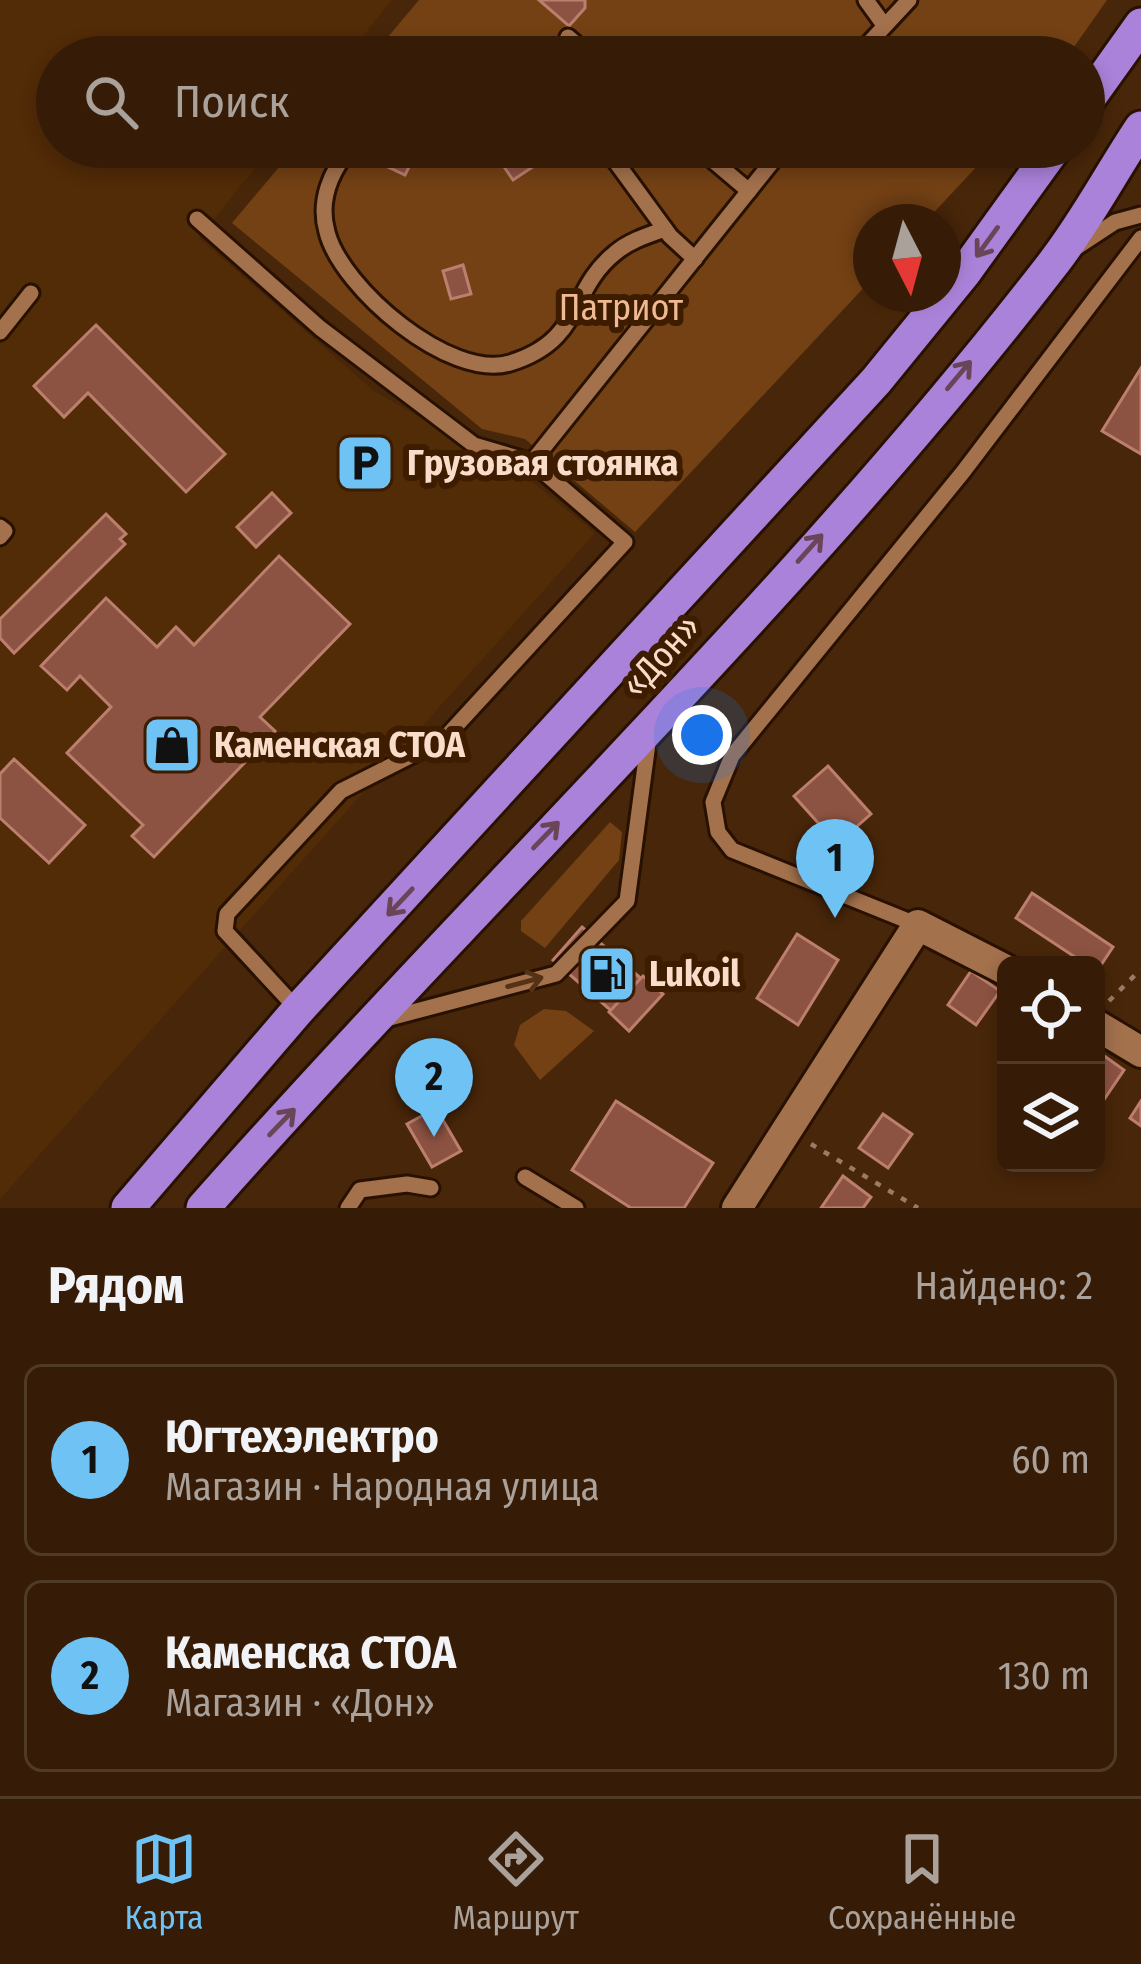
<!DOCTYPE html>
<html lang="ru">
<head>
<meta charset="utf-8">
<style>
  :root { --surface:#361c07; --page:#3d2511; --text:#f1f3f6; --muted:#aaa19b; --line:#503a28; --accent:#6fc2f4 }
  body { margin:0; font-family:"Fira Sans Condensed",sans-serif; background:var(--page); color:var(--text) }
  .controls { position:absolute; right:36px; bottom:36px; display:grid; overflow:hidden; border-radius:18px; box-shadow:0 6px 18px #0003 }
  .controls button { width:108px; height:108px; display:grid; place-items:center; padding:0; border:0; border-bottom:3px solid var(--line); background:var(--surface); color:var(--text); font:60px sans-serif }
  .compass { position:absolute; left:853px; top:204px; width:108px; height:108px; border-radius:50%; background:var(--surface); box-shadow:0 6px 18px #0003; rotate:174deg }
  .you { position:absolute; left:702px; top:735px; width:42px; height:42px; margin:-30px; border:9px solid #fff; border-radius:50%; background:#1a73e8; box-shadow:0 0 0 18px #1a73e833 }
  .badge { display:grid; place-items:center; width:78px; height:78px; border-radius:50%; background:var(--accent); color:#111; font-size:39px; font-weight:700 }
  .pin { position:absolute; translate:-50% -99px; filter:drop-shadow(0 3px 6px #0008) }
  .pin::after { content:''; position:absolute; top:63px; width:42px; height:36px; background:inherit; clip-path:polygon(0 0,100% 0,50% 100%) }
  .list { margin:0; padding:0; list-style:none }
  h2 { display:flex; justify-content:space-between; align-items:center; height:156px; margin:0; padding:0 48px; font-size:51px }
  h2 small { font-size:39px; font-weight:400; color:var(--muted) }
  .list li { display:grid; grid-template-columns:78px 1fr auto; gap:36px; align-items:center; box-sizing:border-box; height:192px; margin:0 24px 24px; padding:0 24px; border:3px solid var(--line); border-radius:18px }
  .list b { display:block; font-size:45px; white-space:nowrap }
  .list p { margin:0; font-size:39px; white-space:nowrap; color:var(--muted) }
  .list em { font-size:39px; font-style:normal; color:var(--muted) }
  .icon { flex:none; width:66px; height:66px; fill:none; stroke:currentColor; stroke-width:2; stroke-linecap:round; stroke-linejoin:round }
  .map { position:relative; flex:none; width:1141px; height:1208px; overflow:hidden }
  .search { position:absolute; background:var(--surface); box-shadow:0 6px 18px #0003; left:36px; right:36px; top:36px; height:132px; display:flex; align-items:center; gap:30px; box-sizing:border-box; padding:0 42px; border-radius:66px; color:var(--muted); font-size:45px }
  .sheet { height:588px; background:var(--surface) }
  nav { display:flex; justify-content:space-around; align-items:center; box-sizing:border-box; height:168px; border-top:3px solid var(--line); background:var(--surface); font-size:33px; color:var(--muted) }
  nav a { display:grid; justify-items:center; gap:6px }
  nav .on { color:var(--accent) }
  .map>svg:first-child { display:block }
</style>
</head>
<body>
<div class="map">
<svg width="1141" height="1208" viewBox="0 0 1141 1208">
  <rect width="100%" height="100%" fill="#482609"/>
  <polygon fill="#522b07" points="0,0 392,0 346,57 57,57 57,147 272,147 199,238 374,391 530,480 595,533 0,1199"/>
  <g fill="#744114">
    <polygon points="419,0 1107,0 1067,57 371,57"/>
    <polygon points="296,147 995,147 925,222 871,222 871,280 635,532 525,439 482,429 232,223"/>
    <polygon points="610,822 622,832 619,860 545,948 521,931 521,921"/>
    <polygon points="544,1009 566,1011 594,1031 540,1080 514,1045 520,1025"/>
  </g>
  <g fill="#8d5342" stroke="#bd7f6d" stroke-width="3">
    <polygon points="539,0 585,0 585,8 569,26"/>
    <polygon points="393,147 419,147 405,175 384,165"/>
    <polygon points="521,147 534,166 513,180 500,161"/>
    <polygon points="463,265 471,294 451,299 443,271"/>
    <polygon points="96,325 225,454 186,492 88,393 64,417 34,386"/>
    <polygon points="1141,368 1141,454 1102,431"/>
    <polygon points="272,493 291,513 256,547 237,527"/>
    <polygon points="106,514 126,534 120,539 125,544 14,653 0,638 0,619"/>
    <polygon points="279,556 350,624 260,717 275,731 154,857 132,836 143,825 67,753 111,707 80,676 67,690 41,666 106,598 157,647 176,627 194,645"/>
    <polygon points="14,759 85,825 49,863 0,818 0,774"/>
    <polygon points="828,766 871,814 837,844 794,796"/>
    <polygon points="1032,893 1113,947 1097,971 1096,965 1087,965 1016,918"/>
    <polygon points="582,927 645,982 616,1015 553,960"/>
    <polygon points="797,934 838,960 798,1025 757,998"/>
    <polygon points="971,971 1000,991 976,1025 948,1005"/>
    <polygon points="643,976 663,994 629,1031 609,1012"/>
    <polygon points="1096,1050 1124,1070 1101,1104 1096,1101"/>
    <polygon points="616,1101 713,1163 684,1208 631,1208 572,1170"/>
    <polygon points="1141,1101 1141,1126 1130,1118"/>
    <polygon points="436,1108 461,1151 432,1167 407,1124"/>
    <polygon points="883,1114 912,1134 888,1168 859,1148"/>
    <polygon points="843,1176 871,1197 863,1208 821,1208"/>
  </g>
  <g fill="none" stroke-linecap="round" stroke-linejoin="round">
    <defs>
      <g id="service">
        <polyline points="866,0 884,25"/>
        <polyline points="568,37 591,57"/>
        <polyline points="455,57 487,57"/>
        <polyline points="856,57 909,0"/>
        <path d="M351 147C331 171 318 201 327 232 341 288 450 381 510 363 584 340 568 291 615 253 629 241 648 235 665 229"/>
        <polyline points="605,147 670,236 695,259"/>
        <polyline points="697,147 749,191"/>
        <polyline points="197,219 320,328 474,445 532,462 625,542 444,739 341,791 227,914 225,931 298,1010"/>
        <polyline points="1077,247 1115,222 1141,215"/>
        <polyline points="0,332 31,293"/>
        <polyline points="532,462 784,147"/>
        <polyline points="0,527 5,531 0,537"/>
        <polyline points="918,925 732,850 718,832 713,802 732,756 963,472 1141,238"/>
        <polyline points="386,1019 556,974 627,901 649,736"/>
        <polyline points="525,1177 576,1208"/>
        <polyline points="348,1208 360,1190 407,1184 431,1188"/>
      </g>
      <g id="minor">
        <polyline points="1096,1025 1141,1052"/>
        <polyline points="737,1208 918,925 1006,970"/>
      </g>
      <g id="trunk">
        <polyline points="1084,105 1141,25"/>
        <polyline points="128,1208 298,1010 876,381 964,273 1055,147"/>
        <path d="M203 1208C482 892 793 600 1052 265 1085 223 1111 173 1141 128"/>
      </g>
    </defs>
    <use href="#service" stroke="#281101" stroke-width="21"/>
    <use href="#minor" stroke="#281101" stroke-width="36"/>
    <use href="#trunk" stroke="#281101" stroke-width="39"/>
    <g stroke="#9b7b63" stroke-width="4.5" stroke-dasharray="6 9" stroke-linecap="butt">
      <polyline points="1109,1001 1141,969"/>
      <polyline points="811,1144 918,1208"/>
    </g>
    <use href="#service" stroke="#a3714c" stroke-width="15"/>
    <use href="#minor" stroke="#a3714c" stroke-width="30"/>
    <use href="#trunk" stroke="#ab82d9" stroke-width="33"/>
  </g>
  <defs><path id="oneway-shaft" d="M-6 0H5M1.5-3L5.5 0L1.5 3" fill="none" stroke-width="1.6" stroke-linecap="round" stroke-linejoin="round" transform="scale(3)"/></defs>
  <g stroke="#694557">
    <use href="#oneway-shaft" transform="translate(987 242) rotate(126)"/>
    <use href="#oneway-shaft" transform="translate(959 375) rotate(-50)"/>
    <use href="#oneway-shaft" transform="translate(810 548) rotate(-48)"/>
    <use href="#oneway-shaft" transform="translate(546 835) rotate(-46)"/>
    <use href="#oneway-shaft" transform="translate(400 902) rotate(133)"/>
    <use href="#oneway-shaft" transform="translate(282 1122) rotate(-46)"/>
  </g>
  <use stroke="#563113" href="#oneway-shaft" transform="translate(525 982) rotate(-15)"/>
  <defs>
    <symbol id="parking-square" viewBox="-11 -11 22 22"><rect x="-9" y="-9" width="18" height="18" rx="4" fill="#6fc2f4" stroke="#3d1c00"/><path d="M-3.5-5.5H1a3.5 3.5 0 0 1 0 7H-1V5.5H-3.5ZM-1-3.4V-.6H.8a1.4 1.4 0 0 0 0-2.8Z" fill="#111"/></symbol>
    <symbol id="shop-square" viewBox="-11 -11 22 22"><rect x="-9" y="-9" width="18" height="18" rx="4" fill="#6fc2f4" stroke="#3d1c00"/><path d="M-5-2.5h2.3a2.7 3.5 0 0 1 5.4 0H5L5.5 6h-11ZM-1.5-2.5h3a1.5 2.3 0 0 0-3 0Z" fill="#111"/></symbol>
    <symbol id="fuel-square" viewBox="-11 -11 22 22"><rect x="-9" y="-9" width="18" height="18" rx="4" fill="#6fc2f4" stroke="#3d1c00"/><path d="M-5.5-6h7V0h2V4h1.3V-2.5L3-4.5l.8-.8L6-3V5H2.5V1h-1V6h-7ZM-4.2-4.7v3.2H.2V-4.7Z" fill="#111"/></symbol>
  </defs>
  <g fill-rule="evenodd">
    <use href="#parking-square" x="332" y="430" width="66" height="66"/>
    <use href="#shop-square" x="139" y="712" width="66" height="66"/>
    <use href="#fuel-square" x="574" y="941" width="66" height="66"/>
  </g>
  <g text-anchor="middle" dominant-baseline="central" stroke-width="12" stroke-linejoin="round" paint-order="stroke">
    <g font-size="36" fill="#eeb993" stroke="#3d1c00">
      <text x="621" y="308">Патриот</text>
    </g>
    <g font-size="36" font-weight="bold" fill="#f9ddca" stroke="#3d1c00" text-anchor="start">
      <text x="407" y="463">Грузовая стоянка</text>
      <text x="214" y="745">Каменская СТОА</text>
      <text x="649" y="974">Lukoil</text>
    </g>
    <g font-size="36" fill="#f9ddca" stroke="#3d1c00">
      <text transform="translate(661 656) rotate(-48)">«Дон»</text>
    </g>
  </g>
</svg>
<div class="controls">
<button><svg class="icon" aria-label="locate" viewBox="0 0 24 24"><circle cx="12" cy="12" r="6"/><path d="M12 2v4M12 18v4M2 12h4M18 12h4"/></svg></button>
<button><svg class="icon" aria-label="layers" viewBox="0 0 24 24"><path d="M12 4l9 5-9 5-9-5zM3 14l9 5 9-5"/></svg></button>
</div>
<svg class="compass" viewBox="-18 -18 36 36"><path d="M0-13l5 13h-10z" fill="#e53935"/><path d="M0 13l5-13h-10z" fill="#aaa19b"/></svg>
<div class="you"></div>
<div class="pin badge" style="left:835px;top:918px">1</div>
<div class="pin badge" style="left:434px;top:1137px">2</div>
<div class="search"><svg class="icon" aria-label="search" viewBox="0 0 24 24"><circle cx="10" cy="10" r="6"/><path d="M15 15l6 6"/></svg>Поиск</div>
</div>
<section class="sheet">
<h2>Рядом<small>Найдено: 2</small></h2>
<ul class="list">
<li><span class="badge">1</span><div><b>Югтехэлектро</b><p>Магазин · Народная улица</p></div><em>60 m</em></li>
<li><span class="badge">2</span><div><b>Каменска СТОА</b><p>Магазин · «Дон»</p></div><em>130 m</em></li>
</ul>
</section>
<nav>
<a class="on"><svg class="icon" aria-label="map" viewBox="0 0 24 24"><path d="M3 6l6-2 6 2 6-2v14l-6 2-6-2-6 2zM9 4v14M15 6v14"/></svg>Карта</a>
<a><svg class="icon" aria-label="directions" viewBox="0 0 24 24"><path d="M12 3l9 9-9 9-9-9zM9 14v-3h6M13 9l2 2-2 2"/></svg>Маршрут</a>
<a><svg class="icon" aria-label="saved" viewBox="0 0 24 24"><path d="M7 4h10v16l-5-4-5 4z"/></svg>Сохранённые</a>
</nav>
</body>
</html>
